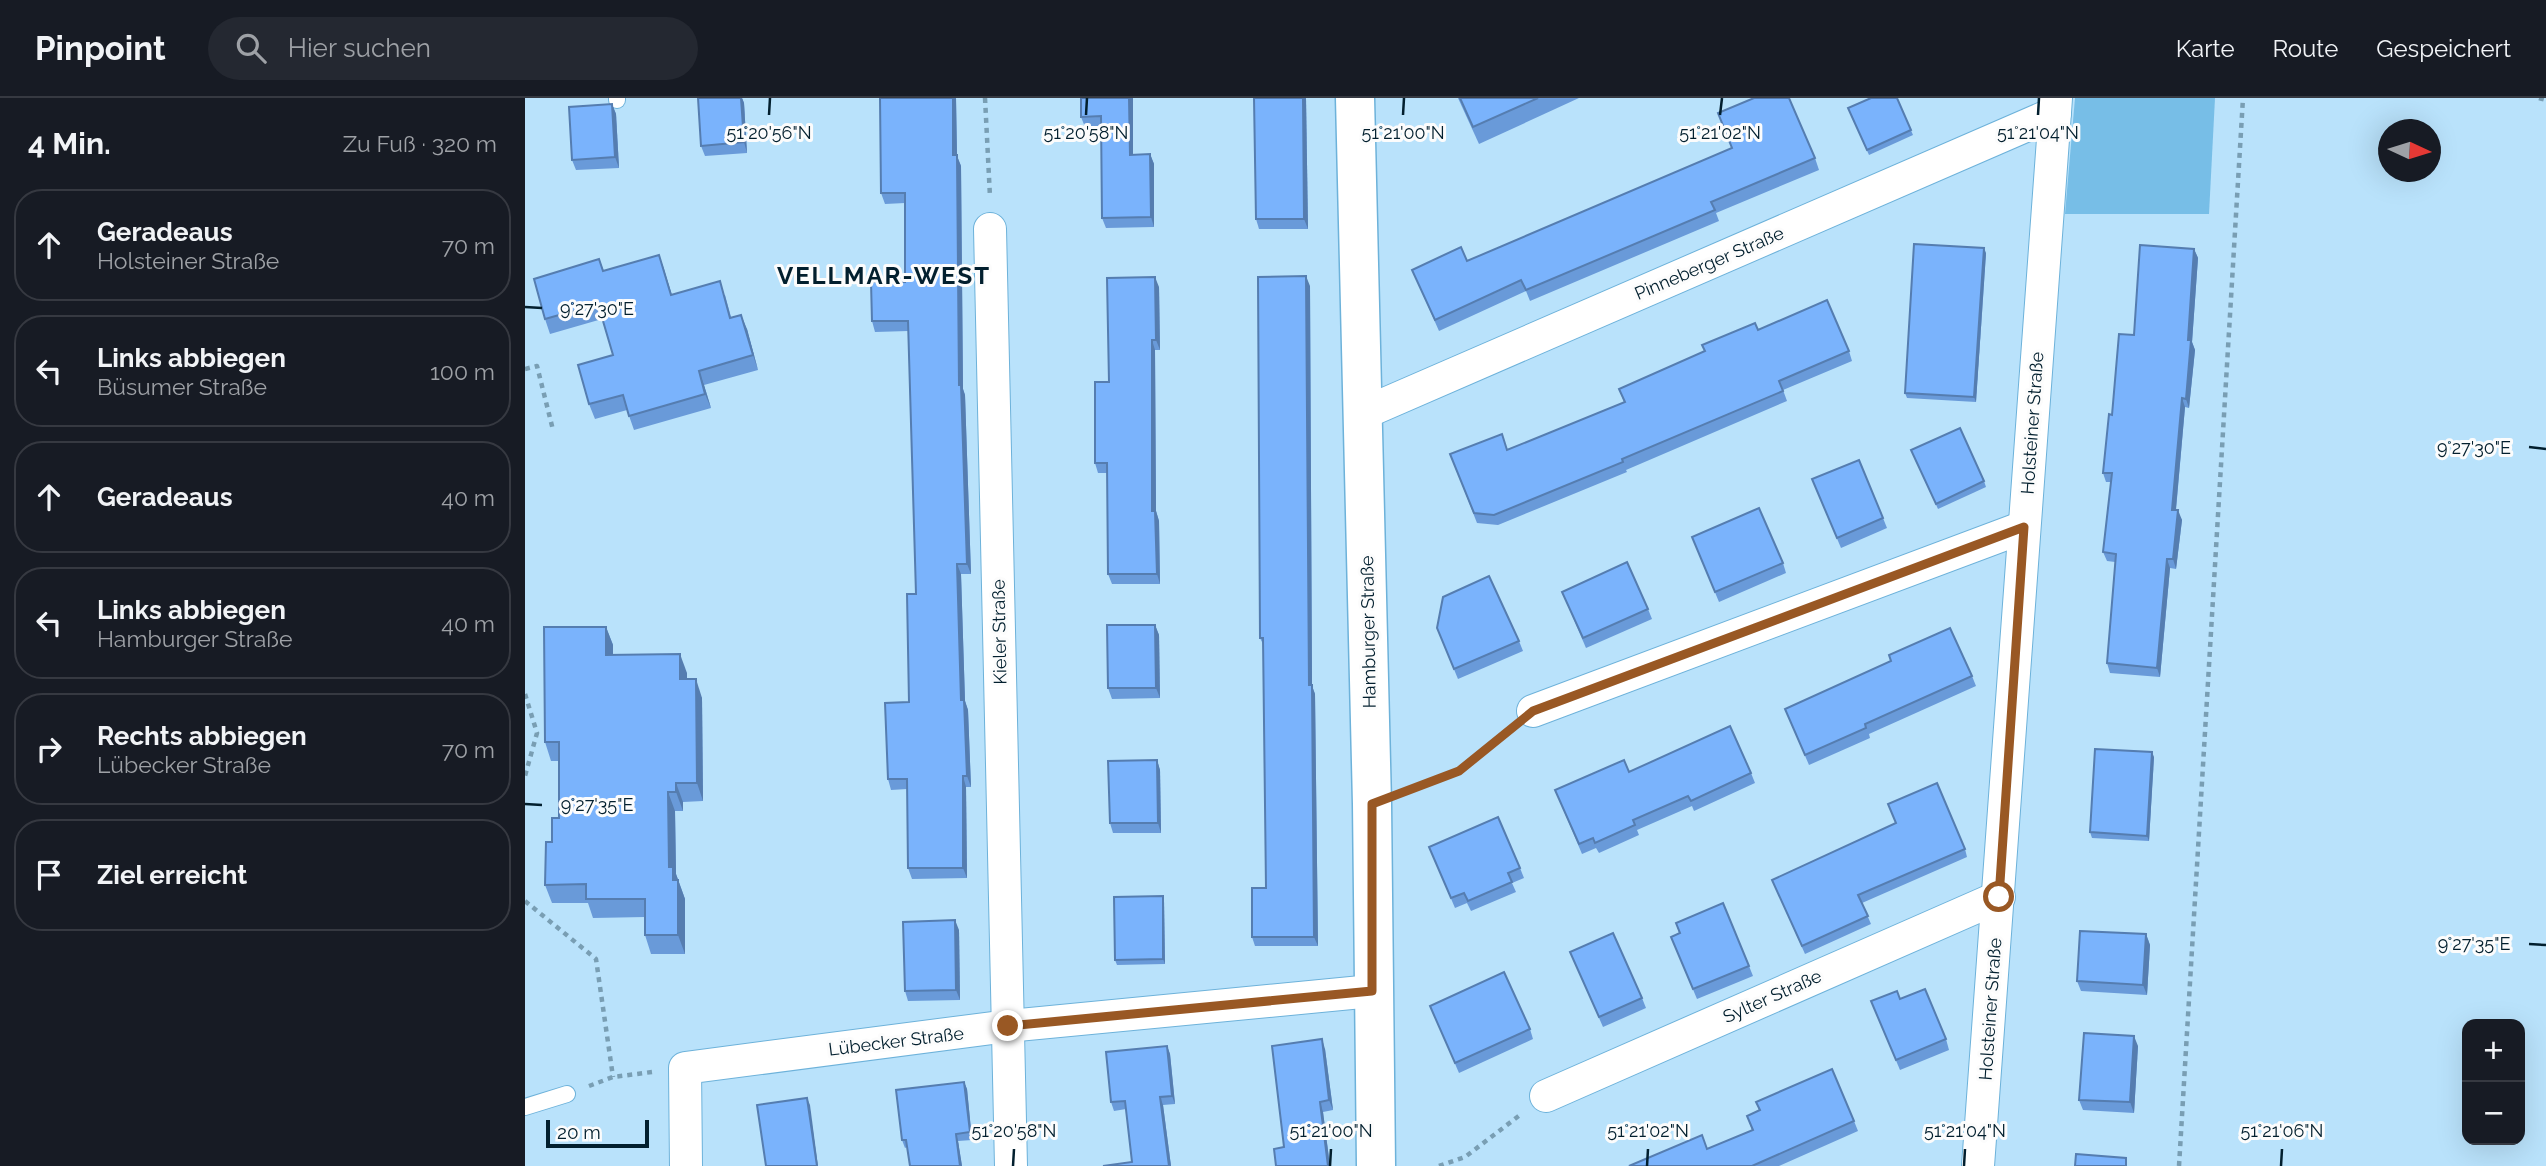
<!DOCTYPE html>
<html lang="de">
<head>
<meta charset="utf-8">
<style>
  :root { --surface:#171b24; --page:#242831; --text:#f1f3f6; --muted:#9ea1a6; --line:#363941 }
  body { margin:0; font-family:Raleway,sans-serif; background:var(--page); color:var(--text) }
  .controls { position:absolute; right:21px; bottom:21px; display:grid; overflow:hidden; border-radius:14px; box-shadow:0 7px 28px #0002 }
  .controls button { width:63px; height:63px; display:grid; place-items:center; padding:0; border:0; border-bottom:2px solid var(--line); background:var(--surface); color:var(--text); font:35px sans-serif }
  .compass { position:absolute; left:1853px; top:21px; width:63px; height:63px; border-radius:50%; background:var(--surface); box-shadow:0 7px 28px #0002; rotate:94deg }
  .scale { position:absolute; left:21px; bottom:18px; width:103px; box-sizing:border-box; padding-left:7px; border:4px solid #021f2e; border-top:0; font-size:19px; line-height:24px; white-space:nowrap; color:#021f2e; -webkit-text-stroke:5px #fcfcfc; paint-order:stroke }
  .stop { position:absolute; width:21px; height:21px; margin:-16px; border:5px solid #995824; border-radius:50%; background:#fff }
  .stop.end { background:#995824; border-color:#fff; box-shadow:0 2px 7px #0008 }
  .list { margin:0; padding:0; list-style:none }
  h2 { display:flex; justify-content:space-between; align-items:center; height:91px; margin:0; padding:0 28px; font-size:30px }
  h2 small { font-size:23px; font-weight:400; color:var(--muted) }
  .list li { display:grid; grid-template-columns:46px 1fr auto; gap:21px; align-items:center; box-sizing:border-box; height:112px; margin:0 14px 14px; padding:0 14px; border:2px solid var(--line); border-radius:28px }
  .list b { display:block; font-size:26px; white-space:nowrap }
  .list p { margin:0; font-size:23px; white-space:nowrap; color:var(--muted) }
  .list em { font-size:23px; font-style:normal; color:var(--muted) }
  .icon { flex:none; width:38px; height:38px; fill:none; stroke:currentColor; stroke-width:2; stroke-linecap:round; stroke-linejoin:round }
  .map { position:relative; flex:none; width:2021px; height:1068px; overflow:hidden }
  header { display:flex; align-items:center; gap:42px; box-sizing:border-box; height:98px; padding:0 35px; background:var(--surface); border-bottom:2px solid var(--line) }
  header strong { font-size:33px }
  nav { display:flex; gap:38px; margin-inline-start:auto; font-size:24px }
  .search { width:490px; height:63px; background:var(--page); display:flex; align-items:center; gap:18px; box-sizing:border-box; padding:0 24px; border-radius:38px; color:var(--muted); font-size:26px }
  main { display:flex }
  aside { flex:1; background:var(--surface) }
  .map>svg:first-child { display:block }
</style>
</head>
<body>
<header>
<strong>Pinpoint</strong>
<div class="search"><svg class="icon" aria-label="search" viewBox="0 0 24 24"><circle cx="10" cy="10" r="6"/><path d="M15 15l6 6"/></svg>Hier suchen</div>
<nav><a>Karte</a><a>Route</a><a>Gespeichert</a></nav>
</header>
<main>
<aside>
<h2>4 Min.<small>Zu Fuß · 320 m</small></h2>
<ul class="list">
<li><svg class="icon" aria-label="ahead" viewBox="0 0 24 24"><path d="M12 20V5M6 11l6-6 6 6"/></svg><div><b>Geradeaus</b><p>Holsteiner Straße</p></div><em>70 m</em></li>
<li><svg class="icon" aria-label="left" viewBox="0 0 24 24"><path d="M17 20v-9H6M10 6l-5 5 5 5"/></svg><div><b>Links abbiegen</b><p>Büsumer Straße</p></div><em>100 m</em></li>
<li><svg class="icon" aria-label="ahead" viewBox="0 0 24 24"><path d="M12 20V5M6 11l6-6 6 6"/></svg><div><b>Geradeaus</b></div><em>40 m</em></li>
<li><svg class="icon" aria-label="left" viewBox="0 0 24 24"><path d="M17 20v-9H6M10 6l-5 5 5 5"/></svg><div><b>Links abbiegen</b><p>Hamburger Straße</p></div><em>40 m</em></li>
<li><svg class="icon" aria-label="right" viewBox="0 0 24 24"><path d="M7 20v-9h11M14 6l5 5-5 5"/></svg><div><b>Rechts abbiegen</b><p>Lübecker Straße</p></div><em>70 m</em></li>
<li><svg class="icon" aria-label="arrive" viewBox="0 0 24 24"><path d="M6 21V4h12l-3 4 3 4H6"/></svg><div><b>Ziel erreicht</b></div></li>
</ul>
</aside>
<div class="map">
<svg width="2021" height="1068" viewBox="0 0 2021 1068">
  <rect width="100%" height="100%" fill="#b9e2fb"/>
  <polygon fill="#77bee7" points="1550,0 1690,0 1684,116 1540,116"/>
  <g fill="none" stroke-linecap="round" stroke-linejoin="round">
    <defs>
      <g id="lane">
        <polyline points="92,0 92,2"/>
        <polyline points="0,1009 42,996"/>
      </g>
      <g id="street">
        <polyline points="465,131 486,1068"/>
        <polyline points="839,315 1530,15"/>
        <polyline points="1008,613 1499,429"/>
        <polyline points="1021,998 1474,799"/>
        <polyline points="161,1068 160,970 483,928 847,893"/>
        <polyline points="1453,1068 1531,0"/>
      </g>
      <polyline id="secondary" points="830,0 847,706 851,1068"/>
    </defs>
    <use href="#lane" stroke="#6db2da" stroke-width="18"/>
    <use href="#street" stroke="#6db2da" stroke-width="34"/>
    <use href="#secondary" stroke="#6db2da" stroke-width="41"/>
    <g stroke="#799eb3" stroke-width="4.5" stroke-dasharray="5 5" stroke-linecap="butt">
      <polyline points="460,0 465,99"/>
      <polyline points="2014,0 2021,2"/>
      <polyline points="0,271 12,268 28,332"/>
      <polyline points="0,596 12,635 0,678"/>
      <polyline points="883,692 934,673 983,634"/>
      <polyline points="0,803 71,861 88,979"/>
      <polyline points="64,988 88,979 127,974"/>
      <polyline points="914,1068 940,1059 995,1017"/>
      <polyline points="1654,1068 1718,0"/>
    </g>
    <use href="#lane" stroke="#fff" stroke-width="16"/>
    <use href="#street" stroke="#fff" stroke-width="32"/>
    <use href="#secondary" stroke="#fff" stroke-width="38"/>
  </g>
  <g fill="#699ad9">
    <polygon points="173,0 217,0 219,5 222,55 180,58 176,48"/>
    <polygon points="355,0 431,0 432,58 436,68 438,291 440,297 446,476 436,476 440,603 443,612 446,689 441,689 442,780 387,781 383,770 382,691 366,692 363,681 384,604 391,496 383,233 350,234 347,223 380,184 380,105 360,106 356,95"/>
    <polygon points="608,0 608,57 625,56 629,66 629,129 581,130 577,120 576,29 560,29 556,19"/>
    <polygon points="781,0 783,131 734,131 731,121"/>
    <polygon points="933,0 1054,0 954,46"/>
    <polygon points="1372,0 1388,37 1344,57 1325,15"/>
    <polygon points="87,6 91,16 94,70 51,72 47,62"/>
    <polygon points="1193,15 1290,60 1294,72 1191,115 1194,123 1005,203 1001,193 914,233 887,172 942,163 1207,50"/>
    <polygon points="1669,151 1673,160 1667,244 1670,252 1664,310 1660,309 1651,412 1657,422 1651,471 1645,470 1635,579 1585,575 1582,565 1590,464 1582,463 1578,454 1586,384 1581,384 1578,375 1587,317 1609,237"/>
    <polygon points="1461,155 1451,304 1382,300 1380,295"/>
    <polygon points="134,157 147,197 200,197 206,219 222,231 233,272 179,287 186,310 109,332 102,312 70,321 64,306 88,257 77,221 25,236 20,221 74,161 79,173"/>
    <polygon points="785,188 787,588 790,596 793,848 730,848 727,839 741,790 738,546 735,540"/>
    <polygon points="634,189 635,252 630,252 631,413 634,423 635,486 587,486 583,476 582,375 573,375 570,365 584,284"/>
    <polygon points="1233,232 1324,253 1327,263 1258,292 1262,303 1101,372 1102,374 973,427 952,425 925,356 982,352 1099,304 1094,291"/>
    <polygon points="1388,357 1459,383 1461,389 1413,411"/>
    <polygon points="1287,381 1358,420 1362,430 1316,450"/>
    <polygon points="1167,439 1258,465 1261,475 1194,504"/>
    <polygon points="1037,494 1123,511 1127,521 1061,550"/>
    <polygon points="630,527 634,537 635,600 587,601 583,590"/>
    <polygon points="81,529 88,547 88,557 162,575 162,581 177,600 178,703 158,704 158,713 150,713 151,776 160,801 160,856 126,856 120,837 120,819 68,820 63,805 27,805 20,787 27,744 34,720 34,663 26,663 20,644"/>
    <polygon points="916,540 994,543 998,553 933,581"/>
    <polygon points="1366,564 1447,578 1451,588 1344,636 1345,640 1284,667 1260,611"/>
    <polygon points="1629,659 1624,743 1567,740 1565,734"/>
    <polygon points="632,662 635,672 636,735 588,735 585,725"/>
    <polygon points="1104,674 1226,675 1230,685 1169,713 1167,708 1112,732 1114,737 1074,755 1071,750 1057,756 1030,692"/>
    <polygon points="904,749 995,770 999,780 987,785 991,794 946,813 942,805 930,810"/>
    <polygon points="1440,751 1442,759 1337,805 1346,826 1280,856 1247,782"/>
    <polygon points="639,803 640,866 592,867 590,862"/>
    <polygon points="1151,825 1224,868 1228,878 1172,901 1146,839 1154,835"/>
    <polygon points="434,832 435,902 383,903 380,893"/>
    <polygon points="1621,836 1625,847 1622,897 1556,893 1552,883"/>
    <polygon points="1045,854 1117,900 1121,910 1078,929"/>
    <polygon points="1375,901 1421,941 1424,952 1375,972 1346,903"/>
    <polygon points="905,908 1005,931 1008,941 934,975"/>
    <polygon points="642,948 645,956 650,1006 638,1007 646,1068 578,1068 607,1064 601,1011 589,1013 586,1004"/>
    <polygon points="1613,948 1609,1015 1558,1012 1554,1002"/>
    <polygon points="800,951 808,1012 798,1014 805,1068 751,1068"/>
    <polygon points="439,984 442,991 447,1042 433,1043 437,1068 385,1068 382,1049 380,1050 377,1042"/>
    <polygon points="1231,1004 1329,1023 1333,1033 1254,1068 1104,1068 1182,1051 1227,1032 1222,1018 1234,1012"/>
  </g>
  <g fill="#557db0">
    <polygon points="216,0 217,0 219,5 222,55 219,44"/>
    <polygon points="428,0 431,0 432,58 436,68 438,291 440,297 446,476 442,466 434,287"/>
    <polygon points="604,0 608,0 608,67 605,57"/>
    <polygon points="778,0 781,0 783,131 779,121"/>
    <polygon points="87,6 91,16 94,70 90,59"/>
    <polygon points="625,56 629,66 629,129 626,119"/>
    <polygon points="1459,150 1461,155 1451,304 1449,299"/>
    <polygon points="1669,151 1673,160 1667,244 1670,252 1664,310 1661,301 1663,242"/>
    <polygon points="134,157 139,171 151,212 146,197"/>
    <polygon points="781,178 785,188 787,588 790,596 793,848 789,839 784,587"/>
    <polygon points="630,179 634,189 635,252 631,242"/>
    <polygon points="216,217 222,231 233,272 228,257"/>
    <polygon points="627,242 630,252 631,413 634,423 635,486 632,476 627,413"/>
    <polygon points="174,273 179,287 186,310 180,296"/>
    <polygon points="1657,300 1660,309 1650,421 1647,412"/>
    <polygon points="1653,412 1657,422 1651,471 1648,461"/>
    <polygon points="1642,461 1645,470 1635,579 1632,570"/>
    <polygon points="432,466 436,476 440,603 443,612 446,689 442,678 436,602"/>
    <polygon points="630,527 634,537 635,600 631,590"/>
    <polygon points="81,529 88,547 88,575 81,557"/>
    <polygon points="155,556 162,575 162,600 155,581"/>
    <polygon points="171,581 177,600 178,703 172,685"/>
    <polygon points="1627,654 1629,659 1624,743 1622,738"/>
    <polygon points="632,662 635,672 636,735 633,725"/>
    <polygon points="438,678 441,689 442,780 438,770"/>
    <polygon points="151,685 158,704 158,713 151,694"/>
    <polygon points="143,694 150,713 151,776 160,801 160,856 153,837 144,769"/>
    <polygon points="638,798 639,803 640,866 638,861"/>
    <polygon points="430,822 434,832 435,902 431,892"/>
    <polygon points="1621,836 1625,847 1622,897 1618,887"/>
    <polygon points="1609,938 1613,948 1609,1015 1605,1004"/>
    <polygon points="797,941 800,951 808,1012 804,1002"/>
    <polygon points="642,948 645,956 650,1006 647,998"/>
    <polygon points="439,984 442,991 447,1042 445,1034"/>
    <polygon points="635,999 638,1007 646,1068 644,1068"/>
    <polygon points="282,1000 285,1007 293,1068 292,1068"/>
    <polygon points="795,1004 798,1014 805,1068 803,1068"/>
    <polygon points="431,1036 433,1043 437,1068 435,1068"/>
  </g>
  <g fill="#7ab3fc" stroke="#557db0" stroke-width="2">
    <polygon points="173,0 216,0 219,44 176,48"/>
    <polygon points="355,0 428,0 428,57 432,57 434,287 436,287 442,466 432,466 436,602 439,602 442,678 438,678 438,770 383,770 382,681 363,681 360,605 384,604 382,496 391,496 383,223 347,223 346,184 380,184 380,95 356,95"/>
    <polygon points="556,0 604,0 605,57 625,56 626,119 577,120 576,18 556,19"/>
    <polygon points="729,0 778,0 779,121 731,121"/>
    <polygon points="935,0 1013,0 948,29"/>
    <polygon points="1229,0 1264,0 1290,60 1186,104 1190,112 1001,192 996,182 910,222 887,172 936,149 942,163 1207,50 1193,15"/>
    <polygon points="1346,0 1372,0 1386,32 1342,52 1323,10"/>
    <polygon points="87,6 90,59 47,62 44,9"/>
    <polygon points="1389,146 1459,150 1449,299 1380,295"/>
    <polygon points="1615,147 1669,151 1663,242 1666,242 1661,301 1657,300 1647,412 1653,412 1648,461 1642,461 1632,570 1582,565 1591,456 1578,454 1587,375 1578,375 1584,316 1587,317 1594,236 1609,237"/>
    <polygon points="134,157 146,197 195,183 205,220 216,217 228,257 174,273 180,296 104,318 98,297 64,306 53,267 88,257 73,206 20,221 9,181 74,161 78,173"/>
    <polygon points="781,178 784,587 787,587 789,839 727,839 727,790 741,790 738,540 735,540 733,179"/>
    <polygon points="630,179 631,242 627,242 627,413 630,413 632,476 583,476 582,365 570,365 570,284 584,284 582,180"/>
    <polygon points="1302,202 1324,253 1254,283 1258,293 1097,361 1098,364 969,417 949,415 925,356 977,336 982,352 1100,304 1094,291 1180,253 1177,247 1230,225 1233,232"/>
    <polygon points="1435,330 1459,383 1411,406 1386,352"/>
    <polygon points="1334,362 1358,420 1312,440 1287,381"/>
    <polygon points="1234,410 1258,465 1190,494 1167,439"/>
    <polygon points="1102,464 1123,511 1058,540 1037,494"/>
    <polygon points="964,478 994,543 929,571 912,530 918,499"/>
    <polygon points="582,527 630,527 631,590 583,590"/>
    <polygon points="19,529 81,529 81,557 155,556 155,581 171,581 172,685 151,685 151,694 143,694 144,769 148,769 148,782 153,782 153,837 120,837 120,801 61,801 61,786 20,787 21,744 27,744 27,720 34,720 34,644 20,644"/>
    <polygon points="1425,530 1447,578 1340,626 1341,630 1280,657 1260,611 1366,563 1364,557"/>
    <polygon points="1205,628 1226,675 1166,703 1163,698 1108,722 1110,727 1070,745 1068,740 1054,746 1030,692 1099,662 1104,674"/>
    <polygon points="1570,651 1627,654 1622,738 1565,734"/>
    <polygon points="632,662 633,725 585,725 583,663"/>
    <polygon points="1412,685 1440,751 1333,797 1343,818 1277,848 1247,782 1371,725 1363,706"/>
    <polygon points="973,719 995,770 983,775 987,784 943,803 939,795 926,800 904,749"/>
    <polygon points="638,798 638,861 590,862 589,799"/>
    <polygon points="1198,805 1224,868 1168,891 1146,839 1155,835 1151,825"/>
    <polygon points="430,822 431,892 380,893 378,824"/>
    <polygon points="1555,833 1621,836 1618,887 1552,883"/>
    <polygon points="1088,835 1117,900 1074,919 1045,854"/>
    <polygon points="979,874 1005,931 930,965 905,908"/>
    <polygon points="1400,891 1421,941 1371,962 1346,903 1372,893 1375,901"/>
    <polygon points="1559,935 1609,938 1605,1004 1554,1002"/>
    <polygon points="797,941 804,1002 795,1004 803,1068 751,1068 749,1051 759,1049 747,948"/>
    <polygon points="642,948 647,998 635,999 644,1068 578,1068 607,1064 600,1003 586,1004 581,954"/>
    <polygon points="1307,971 1329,1023 1227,1068 1104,1068 1177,1037 1182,1051 1228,1032 1222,1018 1235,1012 1231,1004"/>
    <polygon points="439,984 445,1034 431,1036 435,1068 385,1068 381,1042 377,1042 371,992"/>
    <polygon points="282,1000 292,1068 241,1068 232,1007"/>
    <polygon points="1551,1056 1601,1060 1601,1068 1550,1068"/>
  </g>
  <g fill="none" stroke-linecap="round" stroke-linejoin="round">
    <polyline stroke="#995824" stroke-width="9" points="483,928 847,893 847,706 934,673 1008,613 1499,429 1474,799"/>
  </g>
  <path fill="none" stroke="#021f2e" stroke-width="2.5" d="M244 17 245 0M561 17 562 0M878 17 879 0M1195 17 1197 0M1513 17 1514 0M0 209 17 210M2004 349 2021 351M0 706 17 707M2004 846 2021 847M488 1068 489 1051M805 1068 806 1051M1122 1068 1123 1051M1439 1068 1440 1051M1756 1068 1757 1051"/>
  <g text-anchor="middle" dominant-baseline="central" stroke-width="6" stroke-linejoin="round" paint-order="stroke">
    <g font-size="18" fill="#021f2e" stroke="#fcfcfc">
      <text transform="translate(1184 165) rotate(-23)">Pinneberger Straße</text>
      <text transform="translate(1507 325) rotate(-86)">Holsteiner Straße</text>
      <text transform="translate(474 534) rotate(-91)">Kieler Straße</text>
      <text transform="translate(843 534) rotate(-91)">Hamburger Straße</text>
      <text transform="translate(1247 898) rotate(-24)">Sylter Straße</text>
      <text transform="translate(1465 911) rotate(-86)">Holsteiner Straße</text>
      <text transform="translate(371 943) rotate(-7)">Lübecker Straße</text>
    </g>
    <g font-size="24" font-weight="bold" letter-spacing="2" fill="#021f2e" stroke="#fcfcfc">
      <text x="359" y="177">VELLMAR-WEST</text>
    </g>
  </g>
  <g font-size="18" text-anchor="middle" fill="#021f2e" stroke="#fcfcfc" stroke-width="6" stroke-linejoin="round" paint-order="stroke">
    <text x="244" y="41">51°20'56"N</text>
    <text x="561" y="41">51°20'58"N</text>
    <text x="878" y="41">51°21'00"N</text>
    <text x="1195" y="41">51°21'02"N</text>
    <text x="1513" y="41">51°21'04"N</text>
    <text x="72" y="217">9°27'30"E</text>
    <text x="1949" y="356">9°27'30"E</text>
    <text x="72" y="713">9°27'35"E</text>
    <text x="1949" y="852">9°27'35"E</text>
    <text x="489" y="1039">51°20'58"N</text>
    <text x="806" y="1039">51°21'00"N</text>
    <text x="1123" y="1039">51°21'02"N</text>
    <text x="1440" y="1039">51°21'04"N</text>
    <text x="1757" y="1039">51°21'06"N</text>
  </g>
</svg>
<div class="controls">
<button>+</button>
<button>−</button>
</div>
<svg class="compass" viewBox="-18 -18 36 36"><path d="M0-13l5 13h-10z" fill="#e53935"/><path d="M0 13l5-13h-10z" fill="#9ea1a6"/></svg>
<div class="scale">20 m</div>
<div class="stop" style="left:1474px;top:799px"></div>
<div class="stop end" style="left:483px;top:928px"></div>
</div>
</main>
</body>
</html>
